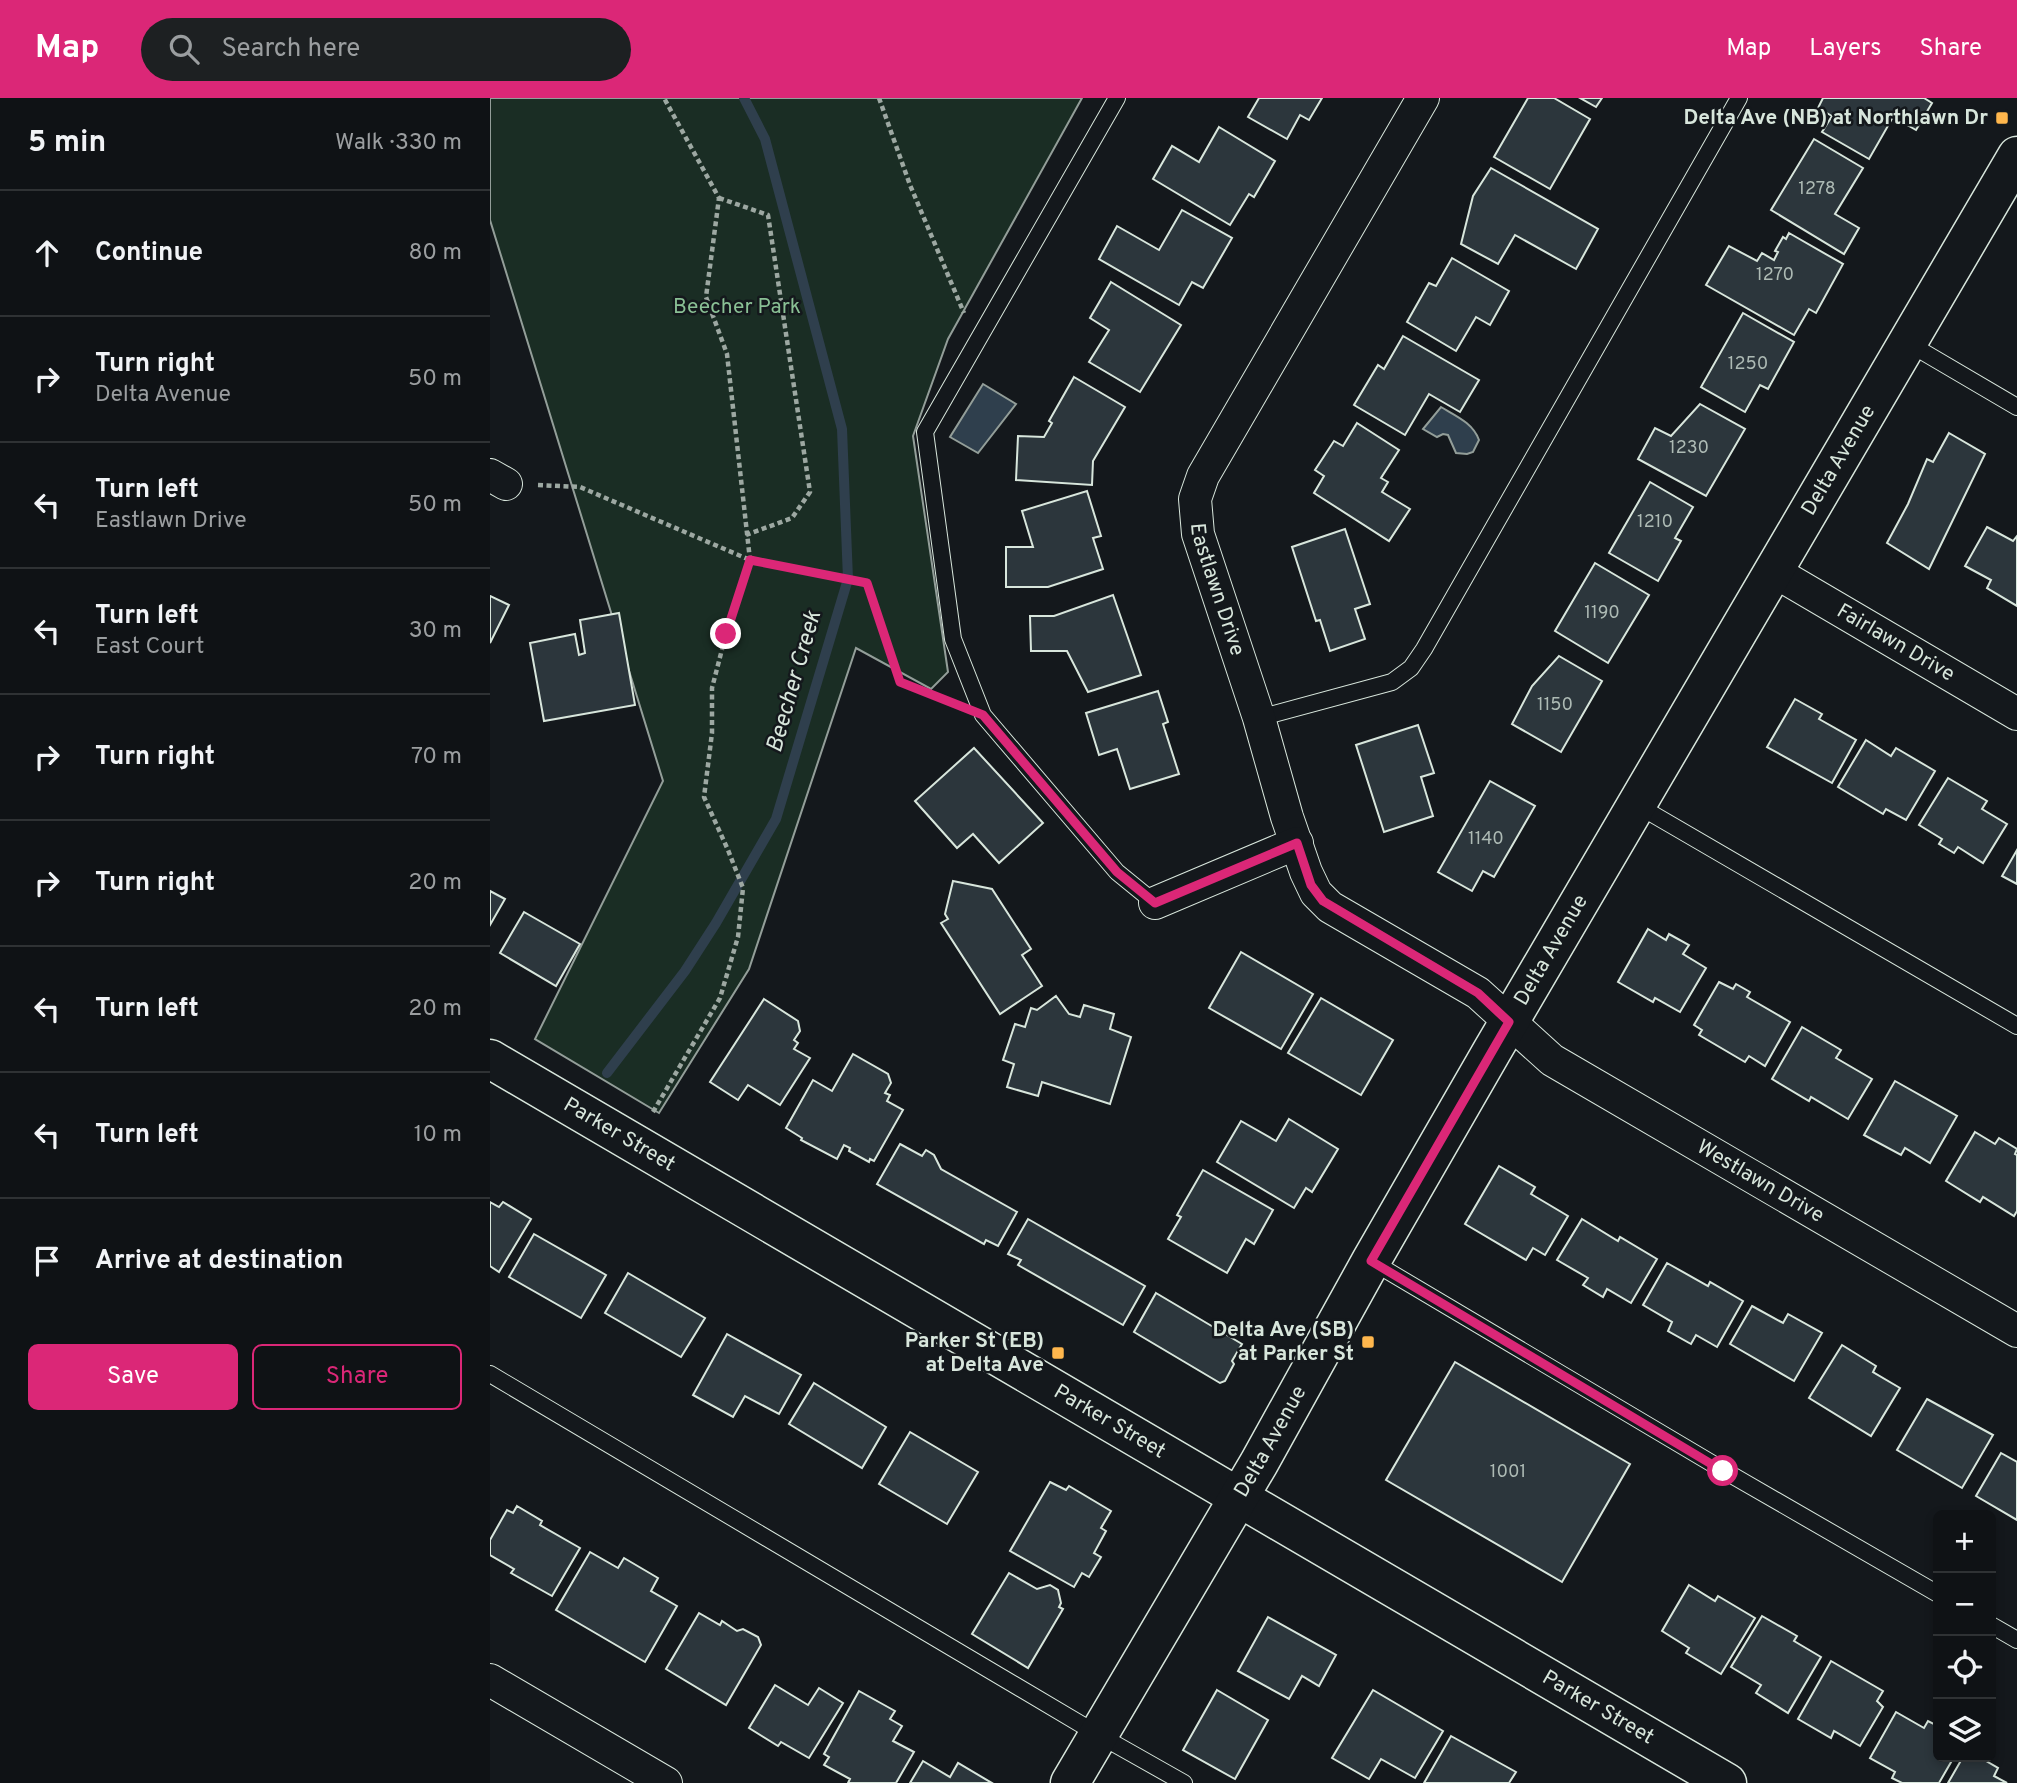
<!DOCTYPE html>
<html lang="en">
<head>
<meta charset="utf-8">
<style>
  :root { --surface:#0f1215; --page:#1d2022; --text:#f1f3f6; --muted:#9b9ea0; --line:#2f3234; --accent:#db2777 }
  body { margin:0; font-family:Overpass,sans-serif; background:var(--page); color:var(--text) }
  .controls { position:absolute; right:21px; bottom:21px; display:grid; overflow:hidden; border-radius:10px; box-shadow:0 4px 10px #0003 }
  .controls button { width:63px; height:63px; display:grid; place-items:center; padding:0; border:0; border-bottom:2px solid var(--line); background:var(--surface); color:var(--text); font:35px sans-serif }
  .stop { position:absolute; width:21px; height:21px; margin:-16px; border:5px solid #db2777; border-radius:50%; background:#fff }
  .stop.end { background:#db2777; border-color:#fff; box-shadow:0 2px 7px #0008 }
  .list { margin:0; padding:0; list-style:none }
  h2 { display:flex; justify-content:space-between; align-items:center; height:91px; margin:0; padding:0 28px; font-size:30px }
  h2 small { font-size:23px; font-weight:400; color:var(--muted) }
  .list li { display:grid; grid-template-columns:46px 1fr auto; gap:21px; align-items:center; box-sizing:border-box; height:126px; padding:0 28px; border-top:2px solid var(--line) }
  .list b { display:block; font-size:26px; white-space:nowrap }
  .list p { margin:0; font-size:23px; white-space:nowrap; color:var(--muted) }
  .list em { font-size:23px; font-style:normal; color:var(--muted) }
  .actions { display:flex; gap:14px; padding:21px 28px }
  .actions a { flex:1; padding:16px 0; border:2px solid var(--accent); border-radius:10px; text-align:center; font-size:24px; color:var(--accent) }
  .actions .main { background:var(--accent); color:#fff }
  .icon { flex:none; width:38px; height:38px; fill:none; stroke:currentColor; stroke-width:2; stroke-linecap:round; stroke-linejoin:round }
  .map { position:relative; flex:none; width:1527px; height:1685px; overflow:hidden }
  header { display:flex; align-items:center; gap:42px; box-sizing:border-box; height:98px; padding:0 35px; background:var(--accent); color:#fff }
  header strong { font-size:33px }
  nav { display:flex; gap:38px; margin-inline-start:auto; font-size:24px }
  .search { width:490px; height:63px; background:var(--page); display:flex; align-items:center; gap:18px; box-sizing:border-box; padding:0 24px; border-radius:38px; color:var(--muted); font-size:26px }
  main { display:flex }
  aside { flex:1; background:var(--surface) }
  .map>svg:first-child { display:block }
</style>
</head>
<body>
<header>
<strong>Map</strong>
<div class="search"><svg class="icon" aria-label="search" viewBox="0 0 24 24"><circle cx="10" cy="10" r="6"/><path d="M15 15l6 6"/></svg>Search here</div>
<nav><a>Map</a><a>Layers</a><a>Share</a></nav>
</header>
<main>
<aside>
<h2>5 min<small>Walk · 330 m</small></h2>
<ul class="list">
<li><svg class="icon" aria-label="ahead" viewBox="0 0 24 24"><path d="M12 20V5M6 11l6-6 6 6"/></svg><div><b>Continue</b></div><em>80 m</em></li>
<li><svg class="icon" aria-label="right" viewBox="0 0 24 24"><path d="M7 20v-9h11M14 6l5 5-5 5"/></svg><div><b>Turn right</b><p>Delta Avenue</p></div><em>50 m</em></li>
<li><svg class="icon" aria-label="left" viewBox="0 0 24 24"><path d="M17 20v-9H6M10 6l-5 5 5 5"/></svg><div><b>Turn left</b><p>Eastlawn Drive</p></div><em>50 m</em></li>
<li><svg class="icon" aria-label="left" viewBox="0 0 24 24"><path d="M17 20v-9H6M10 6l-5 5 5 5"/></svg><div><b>Turn left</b><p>East Court</p></div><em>30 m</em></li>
<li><svg class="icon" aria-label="right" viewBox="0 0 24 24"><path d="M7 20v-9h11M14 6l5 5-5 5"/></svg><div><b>Turn right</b></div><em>70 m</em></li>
<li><svg class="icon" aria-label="right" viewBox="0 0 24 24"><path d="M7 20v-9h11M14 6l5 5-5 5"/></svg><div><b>Turn right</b></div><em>20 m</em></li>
<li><svg class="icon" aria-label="left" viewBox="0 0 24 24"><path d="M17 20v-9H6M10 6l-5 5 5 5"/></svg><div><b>Turn left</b></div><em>20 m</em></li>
<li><svg class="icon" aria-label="left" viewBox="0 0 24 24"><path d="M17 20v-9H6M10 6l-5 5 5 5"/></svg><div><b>Turn left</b></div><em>10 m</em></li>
<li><svg class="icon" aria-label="arrive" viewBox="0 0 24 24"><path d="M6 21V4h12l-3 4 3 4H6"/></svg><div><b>Arrive at destination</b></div></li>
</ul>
<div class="actions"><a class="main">Save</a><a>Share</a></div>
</aside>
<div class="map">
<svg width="1527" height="1685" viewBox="0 0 1527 1685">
  <rect width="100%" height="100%" fill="#14181c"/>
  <polygon fill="#1a2d24" stroke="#939e99" stroke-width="2" points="0,0 592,0 458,241 423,338 458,574 441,591 366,550 259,871 169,1015 45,941 173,683 0,122"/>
  <g fill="#2f3f4d" stroke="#939e99" stroke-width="2">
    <polygon points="493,286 526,306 488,355 460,339"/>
    <path d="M951 309C966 318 983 325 989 342L983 354 977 356 966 355 958 337 953 336 947 339 933 331Z"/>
  </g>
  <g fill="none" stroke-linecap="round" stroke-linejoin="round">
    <polyline stroke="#2f3f4d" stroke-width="10" points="117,975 195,873 226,825 286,721 358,481 352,331 275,41 254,0"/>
  </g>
  <g fill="#2c363c" stroke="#d8e6dc" stroke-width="2">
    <polygon points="769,0 832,0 819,22 810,17 797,41 758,19"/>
    <polygon points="1038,0 1064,0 1100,21 1060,91 1004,59"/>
    <polygon points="1090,0 1112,0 1106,9"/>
    <polygon points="1333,0 1434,0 1442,5 1426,32 1403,19 1379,61 1332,34 1342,18 1328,10"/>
    <polygon points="729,29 785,63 764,99 759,96 740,127 663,81 682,48 709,64"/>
    <polygon points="1324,41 1373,70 1345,116 1369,130 1354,156 1281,112"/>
    <polygon points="1001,70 1108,131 1086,171 1025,137 1008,166 971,146 983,98"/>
    <polygon points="692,112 742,140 713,190 702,184 689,207 609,161 627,128 669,152"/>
    <polygon points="1299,135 1353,166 1326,215 1319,211 1304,237 1216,187 1239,148 1267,163 1272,155 1284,162 1288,154 1285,153 1293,139 1296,141"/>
    <polygon points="962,160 1019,193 1000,227 986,219 966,253 917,224 939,185 946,188"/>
    <polygon points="621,184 691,227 650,294 599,264 619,232 600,220"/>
    <polygon points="1253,215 1304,244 1278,291 1270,287 1255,314 1211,289"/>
    <polygon points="913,238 989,282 970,314 939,296 915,337 864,307 888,267 894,271"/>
    <polygon points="584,279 635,309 603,363 602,387 526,382 528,338 554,339 562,325 559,323"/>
    <polygon points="1210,306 1255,331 1216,398 1148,361 1165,330 1181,338"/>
    <polygon points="867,325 909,352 891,380 898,384 892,394 920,411 899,443 824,395 834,378 825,372 844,343 853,348"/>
    <polygon points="1459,335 1495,356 1439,471 1397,445 1418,406 1437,361 1443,364"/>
    <polygon points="1160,384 1203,409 1185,440 1191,443 1168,483 1119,455"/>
    <polygon points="597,393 611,438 603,440 613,471 558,489 516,489 516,449 543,449 532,413"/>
    <polygon points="1497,429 1523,443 1527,438 1527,508 1497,490 1501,482 1475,468"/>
    <polygon points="855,431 880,506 865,511 875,541 840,553 830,522 826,523 802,449"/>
    <polygon points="1105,465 1159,497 1118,565 1065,533"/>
    <polygon points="623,497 651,577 598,594 577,553 541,553 540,518 564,518"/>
    <polygon points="0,498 19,507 0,545"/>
    <polygon points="129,515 145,607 54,623 40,545 85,536 89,557 95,555 90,522"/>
    <polygon points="1069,558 1112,583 1071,654 1022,626 1042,588"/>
    <polygon points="668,593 678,624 673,626 689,676 640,691 627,651 609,657 596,615"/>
    <polygon points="1305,601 1332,616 1329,621 1366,642 1342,685 1277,649"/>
    <polygon points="928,627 944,675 931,679 943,718 894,734 866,647"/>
    <polygon points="1376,642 1401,658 1406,650 1445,673 1416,722 1396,711 1393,716 1348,689"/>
    <polygon points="484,650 553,725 509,765 483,736 467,750 425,703"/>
    <polygon points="1458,680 1497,703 1492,711 1517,726 1493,765 1468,749 1464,755 1449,746 1452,741 1429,727"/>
    <polygon points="1000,683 1045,708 1004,779 993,773 982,793 948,774"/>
    <polygon points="1527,752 1527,786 1512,778"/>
    <polygon points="463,783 502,791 541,851 532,857 552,888 510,916 451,825 458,821 455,816"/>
    <polygon points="0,793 15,801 0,827"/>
    <polygon points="34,814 90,846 66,888 10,855"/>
    <polygon points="1158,831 1176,842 1179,836 1199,847 1193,856 1216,870 1190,914 1165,900 1163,904 1128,884"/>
    <polygon points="751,854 823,896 791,951 719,910"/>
    <polygon points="1229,884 1243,891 1246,886 1260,894 1257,899 1300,924 1275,968 1259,958 1255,964 1209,937 1212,932 1204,927"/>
    <polygon points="566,898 579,916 590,919 594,907 624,916 620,931 641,939 620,1006 552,984 548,998 517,989 524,966 513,962 525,926 535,929 541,910 547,912"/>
    <polygon points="831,900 903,942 871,997 798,955"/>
    <polygon points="274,901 308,923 310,933 304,942 308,945 304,951 320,960 290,1007 258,987 248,1002 220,984"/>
    <polygon points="1312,929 1351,952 1346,960 1382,981 1358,1021 1321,999 1319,1003 1282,981"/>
    <polygon points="363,956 398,976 401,985 395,995 400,997 397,1003 413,1012 384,1063 380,1061 379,1064 359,1053 360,1050 354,1047 347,1061 311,1042 312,1040 296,1030 323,982 342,993"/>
    <polygon points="1405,983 1467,1018 1440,1065 1415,1050 1411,1057 1374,1037"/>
    <polygon points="799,1021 848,1051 822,1094 816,1090 804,1110 727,1064 751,1023 786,1043"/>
    <polygon points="1485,1034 1505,1046 1509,1040 1527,1051 1525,1056 1527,1057 1527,1113 1524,1118 1493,1099 1490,1104 1456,1083"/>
    <polygon points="410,1046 432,1058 436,1052 444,1057 451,1071 527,1114 508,1148 496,1142 494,1146 387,1086"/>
    <polygon points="1009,1068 1045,1089 1041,1096 1078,1118 1055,1157 1043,1150 1036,1162 975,1126"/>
    <polygon points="713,1072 783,1112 764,1146 756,1141 737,1175 678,1141 691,1119 687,1117"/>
    <polygon points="0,1104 9,1109 13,1104 41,1121 9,1174 0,1168"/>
    <polygon points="538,1121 655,1188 633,1227 528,1167 531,1162 518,1156"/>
    <polygon points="1092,1121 1128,1143 1130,1139 1167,1161 1141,1205 1117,1191 1113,1199 1093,1187 1098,1180 1067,1162"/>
    <polygon points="44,1136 116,1177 91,1220 19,1179"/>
    <polygon points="1177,1165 1218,1188 1220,1184 1253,1203 1227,1249 1206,1237 1201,1246 1178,1233 1182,1224 1153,1207"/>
    <polygon points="138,1175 215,1220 191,1259 115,1215"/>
    <polygon points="666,1195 752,1246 742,1263 744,1266 735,1283 730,1285 644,1234"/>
    <polygon points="1262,1208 1293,1225 1298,1216 1332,1235 1304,1283 1240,1246"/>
    <polygon points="237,1236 311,1277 289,1316 255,1298 243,1319 203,1297"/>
    <polygon points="1352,1247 1386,1268 1383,1274 1410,1290 1381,1338 1319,1300"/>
    <polygon points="965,1264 1140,1366 1072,1484 896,1382"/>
    <polygon points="324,1285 396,1329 372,1370 299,1326"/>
    <polygon points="1437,1301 1503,1337 1472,1390 1407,1352"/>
    <polygon points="420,1334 488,1374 457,1426 389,1386"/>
    <polygon points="1511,1355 1527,1364 1527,1422 1486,1398"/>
    <polygon points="560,1384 576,1392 579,1388 621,1413 611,1430 616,1433 604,1455 611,1459 599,1479 592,1475 584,1489 520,1453"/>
    <polygon points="27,1408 52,1423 50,1427 90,1450 62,1498 21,1475 24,1471 0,1457 0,1442 17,1412 23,1415"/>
    <polygon points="100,1454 128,1470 134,1460 168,1480 161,1493 187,1508 155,1564 66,1512"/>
    <polygon points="519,1475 547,1491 560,1487 568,1492 571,1505 569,1509 573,1511 538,1570 482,1536"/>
    <polygon points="1199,1487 1225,1503 1228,1498 1265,1520 1231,1576 1196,1555 1199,1550 1172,1533"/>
    <polygon points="209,1515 230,1527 232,1523 247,1533 253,1531 268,1539 271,1547 236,1607 176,1571"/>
    <polygon points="1272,1518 1307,1538 1304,1543 1331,1559 1298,1615 1266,1595 1271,1587 1241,1569"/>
    <polygon points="778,1519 846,1557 829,1588 812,1578 799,1601 748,1573"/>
    <polygon points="1341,1563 1393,1593 1387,1603 1393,1609 1370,1648 1344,1633 1341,1640 1308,1621"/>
    <polygon points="285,1587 318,1607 329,1590 353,1605 319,1660 291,1644 288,1648 259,1630"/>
    <polygon points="727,1592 778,1622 745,1681 693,1652"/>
    <polygon points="883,1592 953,1633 925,1680 891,1661 879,1681 842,1660"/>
    <polygon points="369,1593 405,1613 400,1621 412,1628 403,1643 424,1654 406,1685 358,1685 360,1681 334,1667 339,1659 334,1656"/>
    <polygon points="1406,1614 1434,1630 1438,1623 1448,1628 1448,1659 1464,1659 1449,1685 1412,1685 1402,1680 1405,1674 1380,1660"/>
    <polygon points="961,1638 1026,1674 1019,1685 934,1685"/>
    <polygon points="1473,1659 1489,1659 1508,1670 1504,1678 1517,1685 1458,1685"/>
    <polygon points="433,1663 460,1679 468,1665 502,1685 420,1685"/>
  </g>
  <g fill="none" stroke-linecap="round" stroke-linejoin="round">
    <defs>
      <g id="lane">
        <polyline points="627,0 435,334 463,541 493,617 627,774 665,805"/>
        <polyline points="1418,245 1527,309"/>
        <polyline points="769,620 902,584 921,570 934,551 1249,0"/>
        <polyline points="1147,707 1527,928"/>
        <polyline points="881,1163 1233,1372 1448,1496"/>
        <polyline points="0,1276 609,1637 694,1685"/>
        <polyline points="1501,1527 1527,1542"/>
      </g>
      <g id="street">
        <path id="s1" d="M933 0 713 378 705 401 708 436 769 620 797 719 816 774 826 795 840 809 988 895 1062 962 1527 1233"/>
        <polyline points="0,377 16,386"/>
        <path id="s2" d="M1285 474 1527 616"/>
        <polyline points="665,805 807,745"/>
        <polyline points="0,1582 176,1685"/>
      </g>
      <g id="secondary">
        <path id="s3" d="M0 961 1237 1685"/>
        <path id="s4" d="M580 1685 769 1365 881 1163 1002 953 1527 58"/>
      </g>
    </defs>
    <use href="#lane" stroke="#d8e6dc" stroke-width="18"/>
    <use href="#street" stroke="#d8e6dc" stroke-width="34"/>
    <use href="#secondary" stroke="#d8e6dc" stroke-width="41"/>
    <g stroke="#9da8a2" stroke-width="4.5" stroke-dasharray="5 3.5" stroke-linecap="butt">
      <polyline points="389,0 420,87 474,215"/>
      <polyline points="229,100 278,117 320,394 302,420 256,437"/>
      <polyline points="48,387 90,389 260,462 377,485 410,584 462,605"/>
      <polyline points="163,1014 230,900 248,839 253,790 238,752 214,699 222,635 222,590 236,536 260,462 237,256 216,199 229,100 174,0"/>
    </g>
    <use href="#lane" stroke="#14181c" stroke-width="16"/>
    <use href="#street" stroke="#14181c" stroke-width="32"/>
    <use href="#secondary" stroke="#14181c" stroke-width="38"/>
  </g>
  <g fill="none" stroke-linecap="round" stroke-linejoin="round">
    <polyline stroke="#db2777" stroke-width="9" points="236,536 260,462 377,485 410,584 493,617 627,774 665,805 807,745 821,787 833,803 988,895 1019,924 881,1163 1233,1373"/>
  </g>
  <g fill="#ffb74d" stroke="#14181c" stroke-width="2.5">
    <rect x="1505" y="13" width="14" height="14" rx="3.5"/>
    <rect x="871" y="1237" width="14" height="14" rx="3.5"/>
    <rect x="561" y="1248" width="14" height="14" rx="3.5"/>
  </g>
  <g text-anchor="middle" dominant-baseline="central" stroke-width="5" stroke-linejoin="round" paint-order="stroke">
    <g font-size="18" fill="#adbab4">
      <text x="1327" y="91">1278</text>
      <text x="1285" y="177">1270</text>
      <text x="1258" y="266">1250</text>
      <text x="1199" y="350">1230</text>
      <text x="1165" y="424">1210</text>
      <text x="1112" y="515">1190</text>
      <text x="1065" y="607">1150</text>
      <text x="996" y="741">1140</text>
      <text x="1018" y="1374">1001</text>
    </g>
    <g font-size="21" font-weight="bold" fill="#d8e6dc" stroke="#14181c" text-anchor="end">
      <text x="1498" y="20">Delta Ave (NB) at Northlawn Dr</text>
      <text x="864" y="1232">Delta Ave (SB)<tspan x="864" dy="24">at Parker St</tspan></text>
      <text x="554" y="1243">Parker St (EB)<tspan x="554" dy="24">at Delta Ave</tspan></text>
    </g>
    <g font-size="21" fill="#8ac095" stroke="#14181c">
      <text x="247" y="209">Beecher Park</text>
    </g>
    <g font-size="21" fill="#d8e6dc" stroke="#14181c">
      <text stroke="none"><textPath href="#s4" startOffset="1530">Delta Avenue</textPath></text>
      <text stroke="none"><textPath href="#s1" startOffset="555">Eastlawn Drive</textPath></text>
      <text stroke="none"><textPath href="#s2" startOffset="140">Fairlawn Drive</textPath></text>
      <text stroke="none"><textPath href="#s4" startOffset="962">Delta Avenue</textPath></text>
      <text stroke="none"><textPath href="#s3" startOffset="150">Parker Street</textPath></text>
      <text stroke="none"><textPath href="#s1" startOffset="1407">Westlawn Drive</textPath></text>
      <text stroke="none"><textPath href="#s3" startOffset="718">Parker Street</textPath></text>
      <text stroke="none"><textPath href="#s4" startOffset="396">Delta Avenue</textPath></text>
      <text stroke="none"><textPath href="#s3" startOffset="1284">Parker Street</textPath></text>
    </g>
    <g font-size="23" font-style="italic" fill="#d8e6dc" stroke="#14181c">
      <text transform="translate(305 584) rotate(-74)">Beecher Creek</text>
    </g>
  </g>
</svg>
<div class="controls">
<button>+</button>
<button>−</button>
<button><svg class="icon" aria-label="locate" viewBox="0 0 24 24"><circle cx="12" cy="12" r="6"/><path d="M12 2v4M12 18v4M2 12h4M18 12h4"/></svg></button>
<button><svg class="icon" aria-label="layers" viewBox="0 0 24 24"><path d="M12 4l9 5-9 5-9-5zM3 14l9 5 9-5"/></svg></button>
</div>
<div class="stop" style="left:1233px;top:1373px"></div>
<div class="stop end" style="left:236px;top:536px"></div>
</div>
</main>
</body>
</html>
